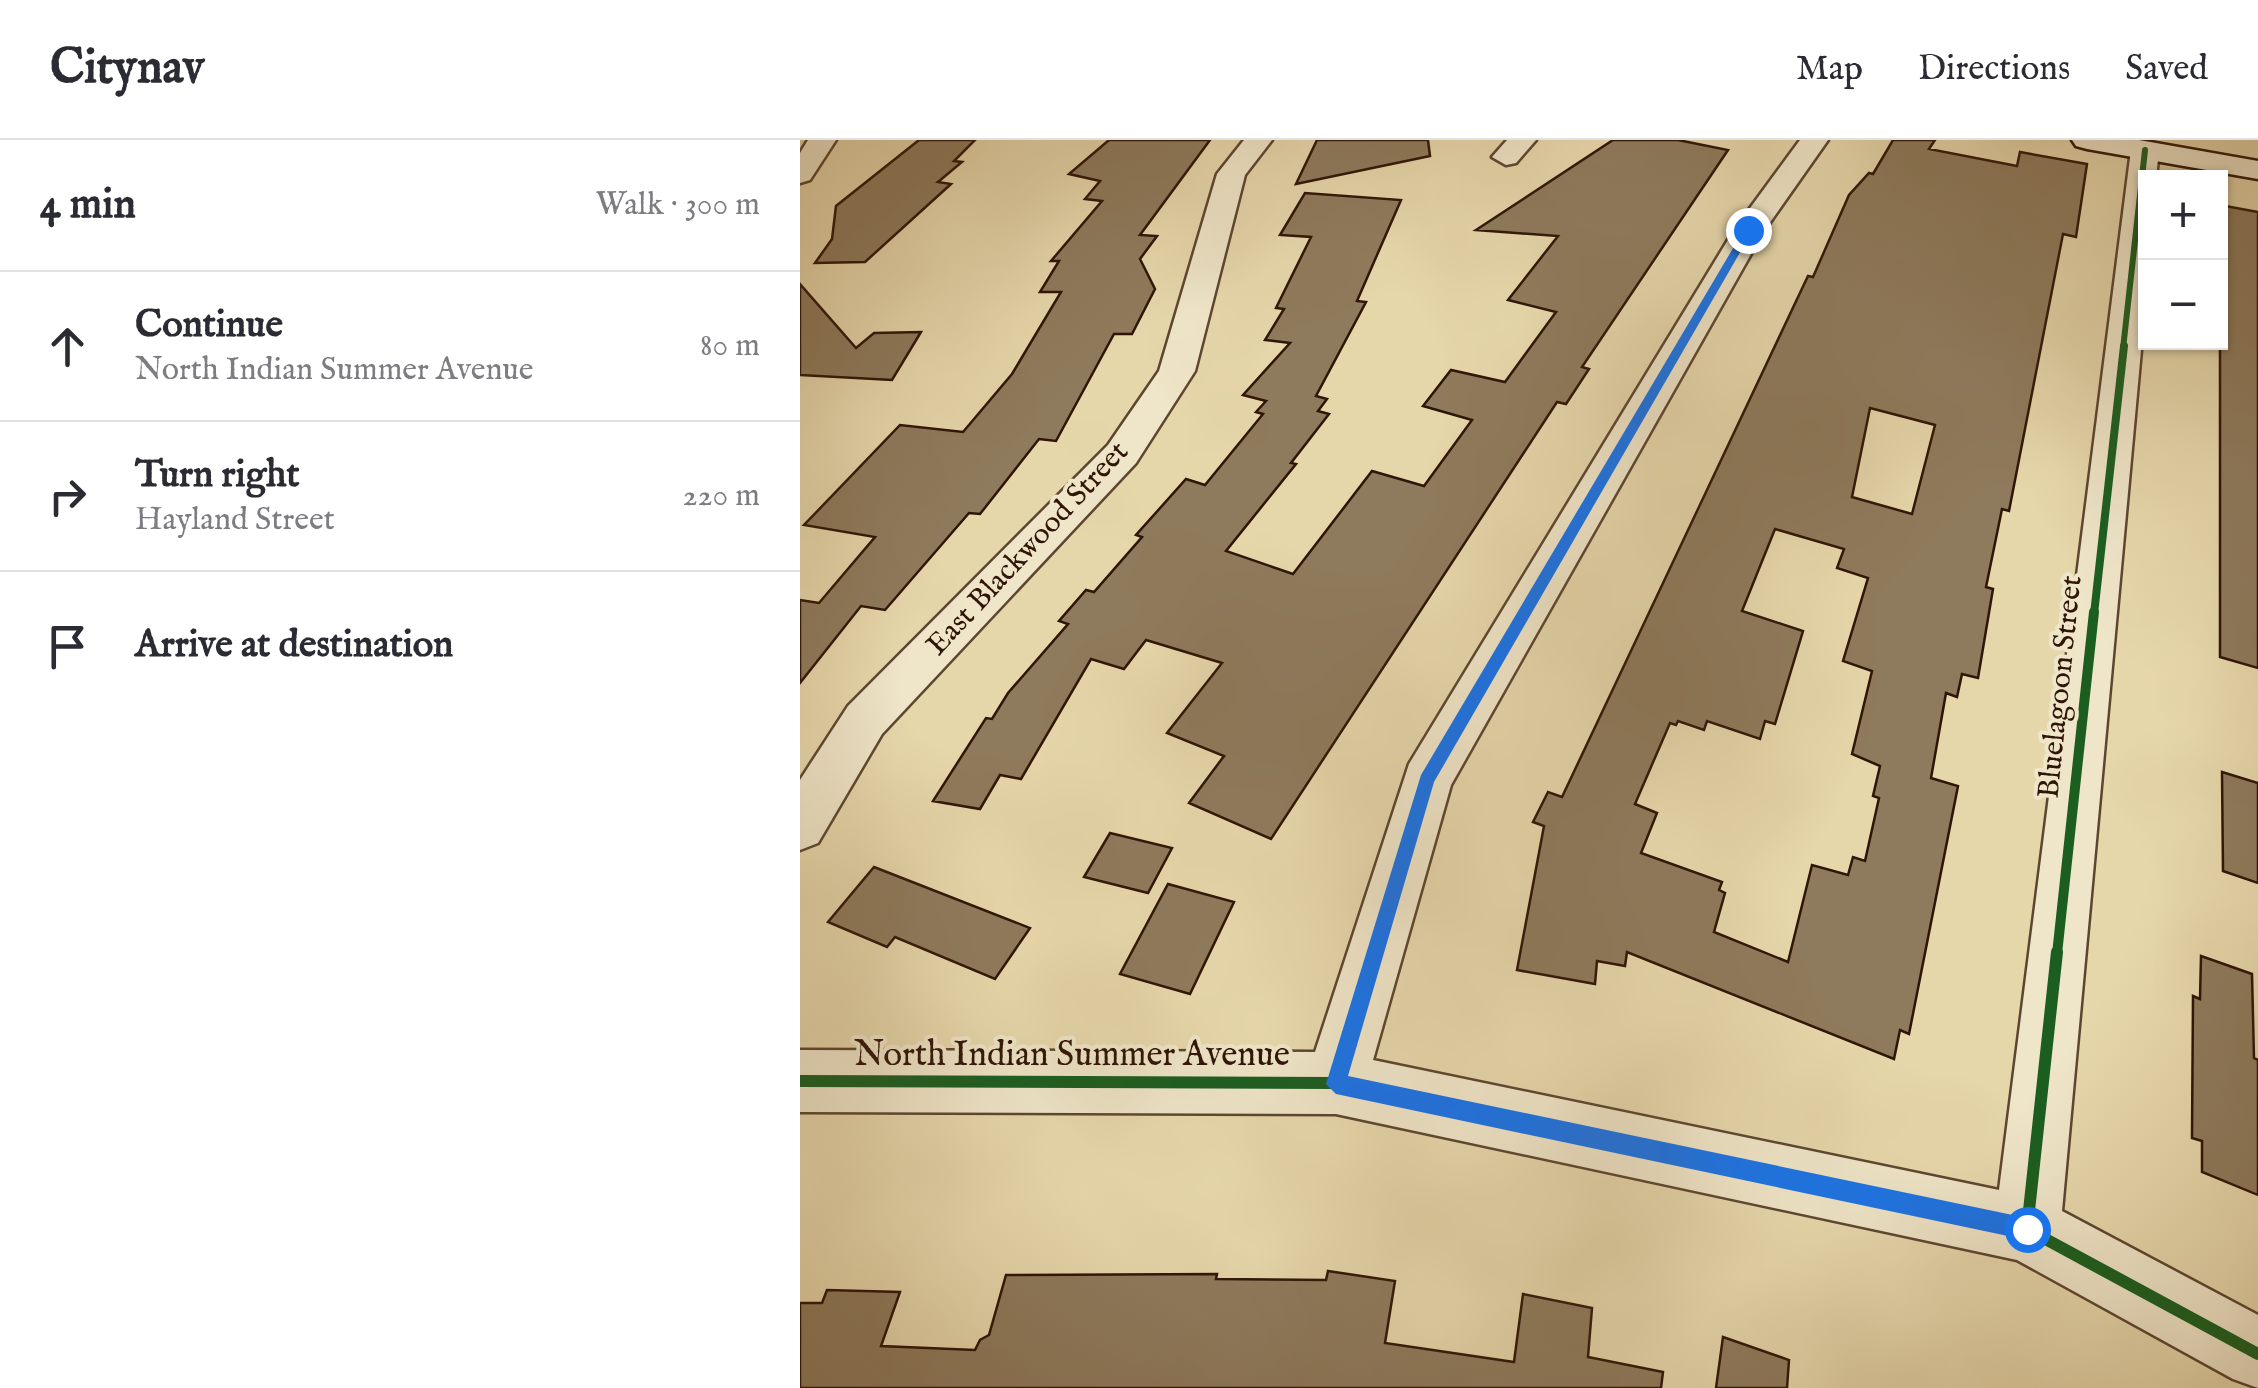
<!DOCTYPE html>
<html lang="en">
<head>
<meta charset="utf-8">
<style>
  :root { --surface:#fff; --page:#f7f7f7; --text:#2b2b33; --muted:#7c7c81; --line:#e1e1e2 }
  body { margin:0; font-family:"IM FELL English",serif; background:var(--page); color:var(--text) }
  .controls { position:absolute; right:30px; top:30px; display:grid; overflow:hidden; border-radius:0px; box-shadow:0 2px 8px #0004 }
  .controls button { width:90px; height:90px; display:grid; place-items:center; padding:0; border:0; border-bottom:2px solid var(--line); background:var(--surface); color:var(--text); font:50px sans-serif }
  .stop { position:absolute; width:30px; height:30px; margin:-22px; border:8px solid #1a73e8; border-radius:50%; background:#fff }
  .stop.end { background:#1a73e8; border-color:#fff; box-shadow:0 2px 10px #0008 }
  .list { margin:0; padding:0; list-style:none }
  h2 { display:flex; justify-content:space-between; align-items:center; height:130px; margin:0; padding:0 40px; font-size:42px }
  h2 small { font-size:32px; font-weight:400; color:var(--muted) }
  .list li { display:grid; grid-template-columns:65px 1fr auto; gap:30px; align-items:center; box-sizing:border-box; height:150px; padding:0 40px; border-top:2px solid var(--line) }
  .list b { display:block; font-size:38px; white-space:nowrap }
  .list p { margin:0; font-size:32px; white-space:nowrap; color:var(--muted) }
  .list em { font-size:32px; font-style:normal; color:var(--muted) }
  .icon { flex:none; width:55px; height:55px; fill:none; stroke:currentColor; stroke-width:2; stroke-linecap:round; stroke-linejoin:round }
  .map { position:relative; flex:none; width:1458px; height:1248px; overflow:hidden }
  header { display:flex; align-items:center; gap:60px; box-sizing:border-box; height:140px; padding:0 50px; background:var(--surface); border-bottom:2px solid var(--line) }
  header strong { font-size:48px }
  nav { display:flex; gap:55px; margin-inline-start:auto; font-size:35px }
  main { display:flex }
  aside { flex:1; background:var(--surface) }
  .map>svg:first-child { display:block }
</style>
</head>
<body>
<header>
<strong>Citynav</strong>
<nav><a>Map</a><a>Directions</a><a>Saved</a></nav>
</header>
<main>
<aside>
<h2>4 min<small>Walk · 300 m</small></h2>
<ul class="list">
<li><svg class="icon" aria-label="ahead" viewBox="0 0 24 24"><path d="M12 20V5M6 11l6-6 6 6"/></svg><div><b>Continue</b><p>North Indian Summer Avenue</p></div><em>80 m</em></li>
<li><svg class="icon" aria-label="right" viewBox="0 0 24 24"><path d="M7 20v-9h11M14 6l5 5-5 5"/></svg><div><b>Turn right</b><p>Hayland Street</p></div><em>220 m</em></li>
<li><svg class="icon" aria-label="arrive" viewBox="0 0 24 24"><path d="M6 21V4h12l-3 4 3 4H6"/></svg><div><b>Arrive at destination</b></div></li>
</ul>
</aside>
<div class="map">
<svg width="1458" height="1248" viewBox="0 0 1458 1248">
  <rect width="100%" height="100%" fill="#e6d7ab"/>
  <filter id="stains"><feTurbulence type="fractalNoise" baseFrequency=".002" numOctaves="4"/><feColorMatrix values="0 0 0 0 .2 0 0 0 0 .09 0 0 0 0 .02 0 0 0 .5 -.17"/></filter>
  <radialGradient id="worn" r=".72"><stop offset=".6" stop-color="#630" stop-opacity="0"/><stop offset="1" stop-color="#630" stop-opacity=".3"/></radialGradient>
  <g fill="#8e7a5c" stroke="#2f1507" stroke-width="2.5" fill-rule="evenodd">
    <polygon points="119,0 175,0 154,21 162,22 138,42 151,44 65,122 15,123 32,99 36,66"/>
    <polygon points="309,0 410,0 340,95 357,96 340,119 355,149 332,194 314,194 256,301 239,299 180,374 169,373 85,470 61,466 0,543 0,460 19,463 75,397 4,385 100,285 163,292 212,234 261,152 240,152 259,121 251,121 302,61 285,59 300,41 269,34"/>
    <polygon points="517,0 628,0 630,16 496,44"/>
    <polygon points="813,0 878,0 928,10 782,227 789,229 766,264 757,262 471,699 389,663 424,616 367,593 422,523 346,500 324,529 291,519 221,639 200,635 180,669 133,661 186,578 192,579 208,553 268,484 259,481 286,450 294,452 342,397 336,395 386,339 405,345 463,274 456,272 466,261 443,255 490,203 465,200 484,169 476,168 511,97 480,95 505,53 601,60 557,161 566,162 516,256 527,259 518,271 529,274 491,323 496,324 426,411 493,434 572,331 624,346 672,280 623,266 651,230 705,242 756,172 708,160 758,96 676,90"/>
    <path d="M1093 0H1135L1129 9 1217 26 1220 12 1287 24 1276 97 1263 94 1209 371 1202 369 1186 447 1193 449 1178 538 1162 534 1157 557 1146 553 1131 638 1158 646 1109 894 1100 890 1094 919 827 812 825 826 797 821 795 844 717 830 744 686 733 682 748 652 762 657 1008 136 1013 137 1049 55 1069 33 1073 34ZM1070 268 1135 285 1112 374 1052 357ZM975 389 1044 409 1037 428 1068 438 1043 521 1072 531 1052 614 1080 626 1073 656 1079 658 1065 721 1053 717 1048 735 1012 725 988 822 914 792 925 753 919 750 922 742 841 713 857 673 835 664 870 583 876 585 878 581 904 590 907 581 960 599 965 581 975 584 1003 491 942 471Z"/>
    <polygon points="1420,65 1458,72 1458,528 1420,517"/>
    <polygon points="0,144 56,208 74,193 121,192 92,240 0,235"/>
    <polygon points="1422,632 1458,643 1458,743 1423,731"/>
    <polygon points="310,693 372,708 348,753 284,737"/>
    <polygon points="74,727 230,788 195,839 95,797 87,807 28,782"/>
    <polygon points="368,744 434,762 390,854 320,834"/>
    <polygon points="1401,816 1452,834 1454,918 1458,920 1458,1055 1402,1032 1402,1001 1392,998 1393,856 1400,859"/>
    <polygon points="528,1131 595,1141 585,1203 714,1222 723,1154 792,1168 788,1217 863,1232 861,1248 0,1248 0,1163 22,1163 27,1150 100,1152 81,1206 175,1210 180,1200 189,1195 206,1135 417,1134 416,1139 526,1140"/>
    <polygon points="923,1197 989,1220 987,1248 916,1248"/>
  </g>
  <g fill="none" stroke-linecap="round" stroke-linejoin="round">
    <defs>
      <g id="street">
        <polygon points="8,0 36,0 10,40 0,43 0,13"/>
        <polygon points="444,0 472,0 445,35 395,231 336,323 82,594 18,703 0,710 0,640 48,566 308,305 359,231 417,34"/>
        <polygon points="707,0 736,0 716,23 706,25 692,17"/>
        <polygon points="1000,0 1028,0 964,91 651,645 573,920 1199,1050 1331,10 1335,4 1355,4 1359,10 1356,38 1346,38 1346,156 1262,1071 1458,1175 1458,1248 1433,1239 1217,1120 536,974 0,972 0,910 515,912 609,624 934,90"/>
      </g>
      <polygon id="secondary" points="1272,0 1339,0 1458,21 1458,39 1287,9 1276,6"/>
    </defs>
    <use href="#street" stroke="#5d4630" stroke-width="5"/>
    <use href="#secondary" stroke="#2f1507" stroke-width="5"/>
    <use href="#street" fill="#efe5c8" fill-rule="evenodd"/>
    <use href="#secondary" fill="#efe5c8" fill-rule="evenodd"/>
    <defs>
      <polyline id="cycleway-far3" points="1323,209 1345,10"/>
      <polyline id="cycleway-far2" points="1294,474 1324,206"/>
      <polyline id="cycleway-far1" points="1257,814 1294,472"/>
      <g id="cycleway">
        <polyline points="0,941 536,943 1227,1089 1458,1214"/>
        <polyline points="1227,1089 1257,812"/>
      </g>
    </defs>
    <use href="#cycleway-far3" stroke="#efe5c8" stroke-width="10"/>
    <use href="#cycleway-far2" stroke="#efe5c8" stroke-width="12"/>
    <use href="#cycleway-far1" stroke="#efe5c8" stroke-width="16"/>
    <use href="#cycleway" stroke="#efe5c8" stroke-width="19"/>
    <use href="#cycleway-far3" stroke="#1b5e20" stroke-width="6"/>
    <use href="#cycleway-far2" stroke="#1b5e20" stroke-width="8"/>
    <use href="#cycleway-far1" stroke="#1b5e20" stroke-width="10"/>
    <use href="#cycleway" stroke="#1b5e20" stroke-width="12"/>
  </g>
  <polygon fill="#1a73e8" points="945,88 953,90 634,642 548,936 1227,1078 1235,1081 1238,1089 1235,1096 1227,1100 536,954 526,944 621,635"/>
  <g text-anchor="middle" dominant-baseline="central" stroke-width="8" stroke-linejoin="round" paint-order="stroke">
    <g font-size="30" fill="#2f1507" stroke="#efe5c8">
      <text transform="translate(228 409) rotate(-47)">East Blackwood Street</text>
      <text transform="translate(1261 547) rotate(-84)">Bluelagoon Street</text>
    </g>
    <g font-size="35" fill="#2f1507" stroke="#efe5c8">
      <text x="272" y="915">North Indian Summer Avenue</text>
    </g>
  </g>
  <rect width="100%" height="100%" filter="url(#stains)"/>
  <rect width="100%" height="100%" fill="url(#worn)"/>
</svg>
<div class="controls">
<button>+</button>
<button>−</button>
</div>
<div class="stop" style="left:1227px;top:1089px"></div>
<div class="stop end" style="left:948px;top:90px"></div>
</div>
</main>
</body>
</html>
